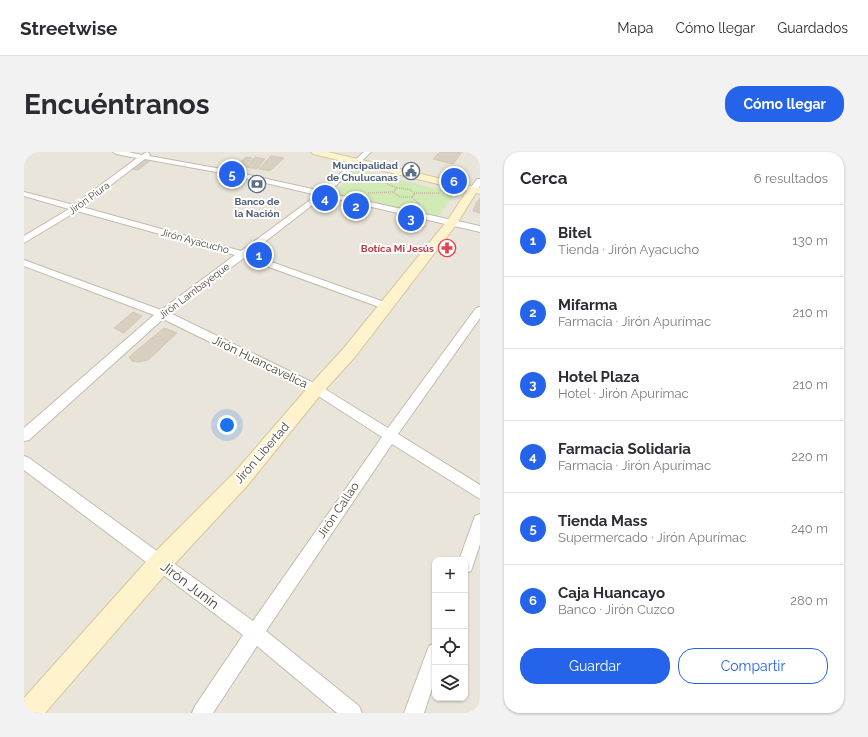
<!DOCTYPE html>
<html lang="es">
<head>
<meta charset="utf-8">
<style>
  :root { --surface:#fff; --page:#f2f2f3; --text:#2b2b33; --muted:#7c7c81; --line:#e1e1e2; --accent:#2563eb }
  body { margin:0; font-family:Raleway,sans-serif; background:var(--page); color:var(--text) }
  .controls { position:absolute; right:12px; bottom:12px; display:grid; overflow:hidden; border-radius:8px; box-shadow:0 1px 3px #0004 }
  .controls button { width:36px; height:36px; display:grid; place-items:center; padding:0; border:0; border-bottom:1px solid var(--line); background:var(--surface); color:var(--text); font:20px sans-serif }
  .you { position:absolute; left:203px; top:273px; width:14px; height:14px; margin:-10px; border:3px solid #fff; border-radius:50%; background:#1a73e8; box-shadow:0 0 0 6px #1a73e833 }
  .badge { display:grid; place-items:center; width:26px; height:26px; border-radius:50%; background:var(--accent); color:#fff; font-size:13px; font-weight:700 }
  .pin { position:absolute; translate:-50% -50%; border:2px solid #fff; box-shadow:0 1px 4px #0006 }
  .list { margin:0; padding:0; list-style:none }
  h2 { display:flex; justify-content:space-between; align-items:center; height:52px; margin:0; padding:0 16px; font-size:17px }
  h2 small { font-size:13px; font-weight:400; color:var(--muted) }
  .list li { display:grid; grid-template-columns:26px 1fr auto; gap:12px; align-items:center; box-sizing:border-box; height:72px; padding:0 16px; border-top:1px solid var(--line) }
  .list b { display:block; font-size:15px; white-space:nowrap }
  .list p { margin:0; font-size:13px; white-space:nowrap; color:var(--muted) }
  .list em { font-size:13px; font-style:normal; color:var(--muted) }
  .actions { display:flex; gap:8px; padding:12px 16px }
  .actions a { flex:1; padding:9px 0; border:1px solid var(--accent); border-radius:16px; text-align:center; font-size:14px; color:var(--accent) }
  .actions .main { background:var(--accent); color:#fff }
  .icon { flex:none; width:22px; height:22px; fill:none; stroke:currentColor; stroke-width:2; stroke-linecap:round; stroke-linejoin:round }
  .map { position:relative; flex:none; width:456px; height:561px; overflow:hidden; border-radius:16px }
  header { display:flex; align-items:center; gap:24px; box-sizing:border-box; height:56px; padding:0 20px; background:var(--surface); border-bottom:1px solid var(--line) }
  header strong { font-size:19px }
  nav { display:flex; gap:22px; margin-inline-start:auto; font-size:14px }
  .intro { display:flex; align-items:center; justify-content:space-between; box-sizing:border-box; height:96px; padding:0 24px }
  h1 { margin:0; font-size:28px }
  .button { padding:10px 18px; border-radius:16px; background:var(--accent); color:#fff; font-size:14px; font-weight:700 }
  main { display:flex; gap:24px; padding:0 24px }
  aside { flex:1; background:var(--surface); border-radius:16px; box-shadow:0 1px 3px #0004 }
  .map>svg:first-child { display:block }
</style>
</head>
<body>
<header>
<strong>Streetwise</strong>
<nav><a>Mapa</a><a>Cómo llegar</a><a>Guardados</a></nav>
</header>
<div class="intro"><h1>Encuéntranos</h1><a class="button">Cómo llegar</a></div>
<main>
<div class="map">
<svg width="456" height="561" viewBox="0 0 456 561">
  <rect width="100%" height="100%" fill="#f6f3ec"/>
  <path fill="#eae5da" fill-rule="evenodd" d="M0 0H456V561H0ZM411 408H441V546H411Z"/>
  <polygon fill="#d2eab5" points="331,18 336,18 426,40 430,43 413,66 310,43"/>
  <g fill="#d8cfc1" stroke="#d3c7b4">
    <polygon points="416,0 438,0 429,12 409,7"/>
    <polygon points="247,4 260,6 246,19 235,17"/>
    <polygon points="222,5 228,6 220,15 212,14"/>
    <polygon points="231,5 241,7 233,17 222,15"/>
    <polygon points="121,6 128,7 114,18 108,17"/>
    <polygon points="456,46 456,61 449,59 452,51"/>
    <polygon points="109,160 118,164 100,181 90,176"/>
    <polygon points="140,176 153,181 124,208 115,210 108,209 105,205"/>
  </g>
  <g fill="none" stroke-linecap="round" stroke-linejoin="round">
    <defs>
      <g id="street">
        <path d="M89 0H104L118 3 123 0 126 2 125 4 203 18 297 39 340 0H347L304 41 456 74V80L300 44 225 102 366 152 367 154 366 156H358L220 106 146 161 296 234 364 276 452 156 456 155V166L374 282 456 333V347L368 292 242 479 335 554 338 561H313L233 494 189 561H168L171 554 219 483 0 318V304L5 306 229 469 358 285 288 240 139 167 5 288 0 289V276L130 163 0 114V108L137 158 211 103 53 59 0 91V84L45 57 0 44V40L50 53 113 6 92 2ZM121 7 203 22 293 43 217 99 58 55Z"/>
        <polygon points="453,27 456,27 456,34 452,40 446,40 445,38"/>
        <polygon points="456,362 456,392 447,419 441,421 441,408 435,408 451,364"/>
        <polygon points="411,491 411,527 400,561 380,561 405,494"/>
      </g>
      <polygon id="secondary" points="287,0 304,0 456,36 456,42 452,41 432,73 331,205 298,241 223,334 145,418 21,561 0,561 0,546 129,402 209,322 286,233 319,197 423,69 443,39 289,2"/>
    </defs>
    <use href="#street" stroke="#c2bbae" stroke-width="2"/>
    <use href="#secondary" stroke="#d6c79b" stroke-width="2"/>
    <g stroke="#c4b79f" stroke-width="1.5" stroke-dasharray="1 1" stroke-linecap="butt">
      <polyline points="350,26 373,36"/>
      <polygon points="373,36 385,37 391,42 388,45 376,45 369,40"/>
      <polyline points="344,41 369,40"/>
      <polyline points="390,41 416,41"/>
      <polyline points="388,45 396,53"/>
    </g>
    <use href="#street" fill="#fff" fill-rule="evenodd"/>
    <use href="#secondary" fill="#fff3cd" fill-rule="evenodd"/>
  </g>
  <defs>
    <symbol id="civic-ring" viewBox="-11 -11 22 22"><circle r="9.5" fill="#fff" stroke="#5c6f8a" stroke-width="1.5"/><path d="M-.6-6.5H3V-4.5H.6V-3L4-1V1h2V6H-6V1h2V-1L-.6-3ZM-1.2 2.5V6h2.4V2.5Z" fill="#5c6f8a"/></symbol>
    <symbol id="bank-ring" viewBox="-11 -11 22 22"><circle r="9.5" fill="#fff" stroke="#5c6f8a" stroke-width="1.5"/><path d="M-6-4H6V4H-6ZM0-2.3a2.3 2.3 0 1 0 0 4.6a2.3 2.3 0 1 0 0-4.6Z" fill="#5c6f8a"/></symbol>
    <symbol id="pharmacy-ring" viewBox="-11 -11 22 22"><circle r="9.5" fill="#fff" stroke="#e0444e" stroke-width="1.5"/><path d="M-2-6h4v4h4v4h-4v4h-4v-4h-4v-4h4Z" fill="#e0444e"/></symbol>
  </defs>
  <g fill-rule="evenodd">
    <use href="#civic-ring" x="377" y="9" width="20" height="20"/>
    <use href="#bank-ring" x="223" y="22" width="20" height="20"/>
    <use href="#pharmacy-ring" x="413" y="86" width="20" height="20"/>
  </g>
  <g text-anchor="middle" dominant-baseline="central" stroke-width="4" stroke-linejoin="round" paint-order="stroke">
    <g font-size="10" font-weight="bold" fill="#4e5e75" stroke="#fff" text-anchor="end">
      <text x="374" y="13">Muncipalidad<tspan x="374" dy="12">de Chulucanas</tspan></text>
      <text x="233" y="49" text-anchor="middle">Banco de<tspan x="233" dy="12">la Nación</tspan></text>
    </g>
    <g font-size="10" fill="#4b4439" stroke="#fff">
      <text transform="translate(65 46) rotate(-36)">Jirón Piura</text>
      <text transform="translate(171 89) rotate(15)">Jirón Ayacucho</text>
      <text transform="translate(170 139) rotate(-37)">Jirón Lambayeque</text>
    </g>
    <g font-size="10" font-weight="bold" fill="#be3a42" stroke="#fff" text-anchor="end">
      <text x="410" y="96">Botíca Mi Jesús</text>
    </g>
    <g font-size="12" fill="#4b4439" stroke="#fff">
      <text transform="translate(236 210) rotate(26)">Jirón Huancavelica</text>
      <text transform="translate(238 301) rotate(-49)">Jirón Libertad</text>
      <text transform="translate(314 358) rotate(-56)">Jirón Callao</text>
    </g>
    <g font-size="14" fill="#4b4439" stroke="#fff">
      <text transform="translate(166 433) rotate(37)">Jirón Junín</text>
    </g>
  </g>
</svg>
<div class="controls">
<button>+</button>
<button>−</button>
<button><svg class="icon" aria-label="locate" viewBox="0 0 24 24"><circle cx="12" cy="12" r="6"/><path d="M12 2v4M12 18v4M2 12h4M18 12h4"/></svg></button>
<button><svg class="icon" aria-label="layers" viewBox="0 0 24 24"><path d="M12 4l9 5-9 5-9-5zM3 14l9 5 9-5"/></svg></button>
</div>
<div class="you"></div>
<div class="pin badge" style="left:235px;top:103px">1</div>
<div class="pin badge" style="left:332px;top:54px">2</div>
<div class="pin badge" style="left:387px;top:66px">3</div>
<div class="pin badge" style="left:301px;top:46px">4</div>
<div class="pin badge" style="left:208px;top:22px">5</div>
<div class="pin badge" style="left:430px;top:29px">6</div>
</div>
<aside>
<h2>Cerca<small>6 resultados</small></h2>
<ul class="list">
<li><span class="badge">1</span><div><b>Bitel</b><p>Tienda · Jirón Ayacucho</p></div><em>130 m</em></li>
<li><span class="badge">2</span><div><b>Mifarma</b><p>Farmacia · Jirón Apurímac</p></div><em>210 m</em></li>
<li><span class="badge">3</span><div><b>Hotel Plaza</b><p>Hotel · Jirón Apurímac</p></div><em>210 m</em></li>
<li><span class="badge">4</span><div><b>Farmacia Solidaria</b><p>Farmacia · Jirón Apurímac</p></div><em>220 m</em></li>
<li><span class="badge">5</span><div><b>Tienda Mass</b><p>Supermercado · Jirón Apurímac</p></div><em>240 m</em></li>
<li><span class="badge">6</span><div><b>Caja Huancayo</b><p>Banco · Jirón Cuzco</p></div><em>280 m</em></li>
</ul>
<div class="actions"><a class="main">Guardar</a><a>Compartir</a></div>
</aside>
</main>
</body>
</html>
